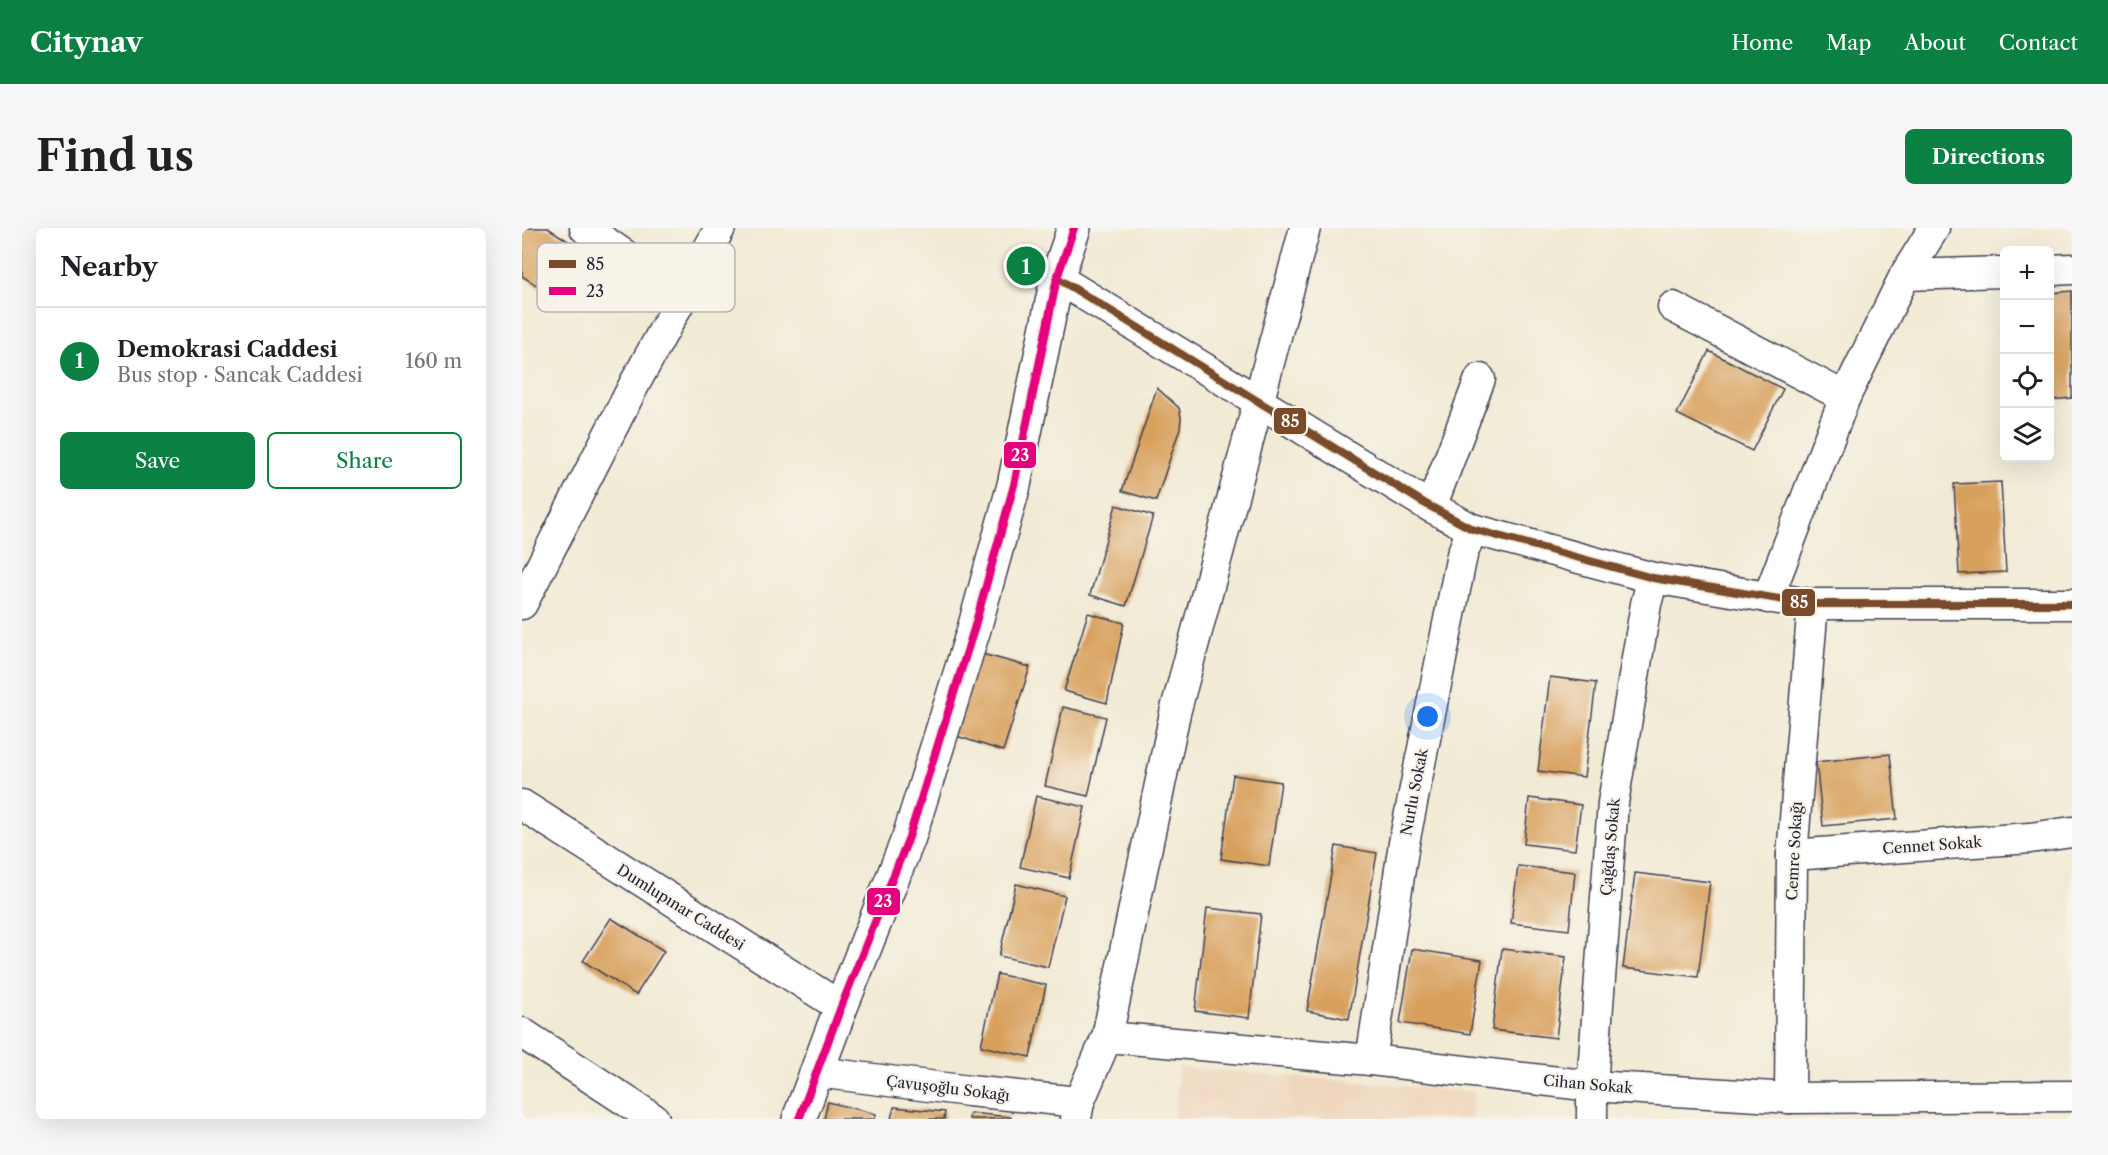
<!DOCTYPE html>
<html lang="en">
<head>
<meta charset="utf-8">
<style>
  :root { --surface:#fff; --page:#f6f6f6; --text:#202124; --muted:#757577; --line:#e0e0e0; --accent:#0b8043 }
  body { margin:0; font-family:"Libre Caslon Text",serif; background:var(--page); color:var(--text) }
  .controls { position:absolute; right:18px; top:18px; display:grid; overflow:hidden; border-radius:9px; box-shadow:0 6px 24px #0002 }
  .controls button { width:54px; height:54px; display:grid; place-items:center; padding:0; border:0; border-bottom:2px solid var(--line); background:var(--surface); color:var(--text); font:30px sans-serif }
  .you { position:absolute; left:906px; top:489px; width:21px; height:21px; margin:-15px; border:4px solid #fff; border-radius:50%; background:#1a73e8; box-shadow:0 0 0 9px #1a73e833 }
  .badge { display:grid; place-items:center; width:39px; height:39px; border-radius:50%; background:var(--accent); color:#fff; font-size:20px; font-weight:700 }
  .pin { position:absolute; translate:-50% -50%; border:3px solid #fff; box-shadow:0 2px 6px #0006 }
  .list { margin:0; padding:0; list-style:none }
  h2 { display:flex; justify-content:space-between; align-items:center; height:78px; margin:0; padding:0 24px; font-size:26px }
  h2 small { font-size:20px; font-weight:400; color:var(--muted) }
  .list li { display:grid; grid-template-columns:39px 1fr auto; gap:18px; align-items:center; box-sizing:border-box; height:108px; padding:0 24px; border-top:2px solid var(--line) }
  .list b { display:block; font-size:22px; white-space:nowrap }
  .list p { margin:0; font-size:20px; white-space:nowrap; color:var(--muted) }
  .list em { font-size:20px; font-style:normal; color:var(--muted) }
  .actions { display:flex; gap:12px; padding:18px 24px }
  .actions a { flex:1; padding:14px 0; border:2px solid var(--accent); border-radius:9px; text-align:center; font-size:21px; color:var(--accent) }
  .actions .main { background:var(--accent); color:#fff }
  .icon { flex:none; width:33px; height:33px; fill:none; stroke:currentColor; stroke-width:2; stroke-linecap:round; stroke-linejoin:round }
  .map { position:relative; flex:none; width:1550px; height:891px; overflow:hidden; border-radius:9px }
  header { display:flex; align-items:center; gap:36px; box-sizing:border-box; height:84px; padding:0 30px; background:var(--accent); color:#fff }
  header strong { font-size:28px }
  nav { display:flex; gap:33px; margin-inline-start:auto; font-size:21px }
  .intro { display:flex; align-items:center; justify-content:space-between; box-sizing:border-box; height:144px; padding:0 36px }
  h1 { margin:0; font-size:42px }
  .button { padding:15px 27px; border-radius:9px; background:var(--accent); color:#fff; font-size:21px; font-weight:700 }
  main { display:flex; gap:36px; padding:0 36px }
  aside { flex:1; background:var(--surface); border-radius:9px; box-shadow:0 6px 24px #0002 }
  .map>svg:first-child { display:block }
</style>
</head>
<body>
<header>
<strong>Citynav</strong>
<nav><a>Home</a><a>Map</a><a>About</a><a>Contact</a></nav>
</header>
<div class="intro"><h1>Find us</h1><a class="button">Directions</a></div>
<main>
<aside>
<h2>Nearby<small></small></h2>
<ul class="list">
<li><span class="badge">1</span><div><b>Demokrasi Caddesi</b><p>Bus stop · Sancak Caddesi</p></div><em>160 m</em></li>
</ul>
<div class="actions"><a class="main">Save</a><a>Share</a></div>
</aside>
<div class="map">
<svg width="1550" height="891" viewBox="0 0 1550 891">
  <rect width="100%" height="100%" fill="#f7f3e8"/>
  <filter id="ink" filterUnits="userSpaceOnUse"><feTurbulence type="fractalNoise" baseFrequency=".0167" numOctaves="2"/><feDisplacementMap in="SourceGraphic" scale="12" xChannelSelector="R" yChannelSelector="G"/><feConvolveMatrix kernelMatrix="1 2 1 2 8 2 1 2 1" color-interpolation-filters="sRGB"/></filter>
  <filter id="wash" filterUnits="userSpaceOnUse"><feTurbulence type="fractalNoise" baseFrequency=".008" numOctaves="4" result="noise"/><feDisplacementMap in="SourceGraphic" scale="24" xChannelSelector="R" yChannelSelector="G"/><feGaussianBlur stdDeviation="1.35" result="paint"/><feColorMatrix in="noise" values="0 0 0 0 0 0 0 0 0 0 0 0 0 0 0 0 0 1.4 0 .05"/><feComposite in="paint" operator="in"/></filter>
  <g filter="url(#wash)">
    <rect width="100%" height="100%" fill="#f1ead4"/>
    <polygon fill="#efd6bc" points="657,839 952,864 949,891 652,891"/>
    <g id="blocks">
      <g fill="#d8a05d">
        <polygon points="0,0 26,0 71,29 42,75 0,48"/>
        <polygon points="1550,63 1550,170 1528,172 1528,65"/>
        <polygon points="1187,123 1261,161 1230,223 1155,186"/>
        <polygon points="635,160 657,180 659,189 658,200 634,273 600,263"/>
        <polygon points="1479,254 1484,344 1437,346 1432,256"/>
        <polygon points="594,277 631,288 604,378 568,367"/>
        <polygon points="566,385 602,395 585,475 542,463"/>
        <polygon points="449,423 508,439 481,523 422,504"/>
        <polygon points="1028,449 1074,455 1062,549 1016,543"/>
        <polygon points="541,479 584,489 566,568 523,558"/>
        <polygon points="1368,526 1375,591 1301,598 1294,534"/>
        <polygon points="711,547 759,554 747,638 699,631"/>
        <polygon points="514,568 563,579 547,650 498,639"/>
        <polygon points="1007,570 1059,577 1053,622 1002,616"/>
        <polygon points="814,618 855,625 827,791 785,783"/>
        <polygon points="996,638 1053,644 1047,702 989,695"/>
        <polygon points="1113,645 1188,654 1176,749 1101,740"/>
        <polygon points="494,656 543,668 526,739 477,728"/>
        <polygon points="685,680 739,686 727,790 673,783"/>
        <polygon points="89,690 142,723 114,767 61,733"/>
        <polygon points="890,721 960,732 948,806 878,795"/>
        <polygon points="980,721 1044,729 1034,810 970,802"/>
        <polygon points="475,746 524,757 508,829 459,818"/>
        <polygon points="306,874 354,886 353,891 302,891"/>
        <polygon points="372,879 423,884 422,891 369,891"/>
        <polygon points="448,885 488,889 490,891 447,891"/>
      </g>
    </g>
  </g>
  <g filter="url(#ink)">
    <use href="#blocks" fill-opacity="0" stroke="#414052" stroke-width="1.5"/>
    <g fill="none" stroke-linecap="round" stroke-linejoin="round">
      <defs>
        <g id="minor">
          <polyline points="63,0 161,67"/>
          <polyline points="1528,42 1550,41"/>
          <polyline points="1383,47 1482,44"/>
          <polyline points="535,50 902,275 950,301 1131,350 1275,374 1291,376 1550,376"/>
          <polyline points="1151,79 1323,169"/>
          <polyline points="909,279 958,151"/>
          <polyline points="1246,370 1323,169 1383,47 1412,0"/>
          <polyline points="0,376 113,155 198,0"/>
          <polyline points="0,577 319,779"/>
          <polyline points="1270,627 1508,610 1550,604"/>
          <polyline points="0,805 132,891"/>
          <polyline points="585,809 849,832 1070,858 1268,870 1550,868"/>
          <polyline points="849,832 882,615 940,327 950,301"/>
          <polyline points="295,844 447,863 557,874"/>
          <polyline points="1268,870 1270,627 1291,376"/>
          <polyline points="554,891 557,874 585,809 653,485 783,0"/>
          <polyline points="1070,891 1070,858 1091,575 1124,376 1131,350"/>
        </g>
        <polyline id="major" points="277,891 319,779 387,609 452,401 492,257 535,50 552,0"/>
      </defs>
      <use href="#minor" stroke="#414052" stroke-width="33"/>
      <use href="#major" stroke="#414052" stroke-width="36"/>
      <use href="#minor" stroke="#fff" stroke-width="30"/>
      <use href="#major" stroke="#fff" stroke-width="33"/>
      <defs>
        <polyline id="bus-1" points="535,50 902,275 950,301 1131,350 1275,374 1291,376 1550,376"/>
        <polyline id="bus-2" points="277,891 319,779 387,609 452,401 492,257 535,50 552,0"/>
      </defs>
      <use href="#bus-1" stroke="#f7f3e8" stroke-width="12"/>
      <use href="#bus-2" stroke="#f7f3e8" stroke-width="12"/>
      <use href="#bus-1" stroke="#7a4b2a" stroke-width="8"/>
      <use href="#bus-2" stroke="#e5007d" stroke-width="8"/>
    </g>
  </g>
  <g text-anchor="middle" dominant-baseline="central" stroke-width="4.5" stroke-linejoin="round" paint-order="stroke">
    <g font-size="15" fill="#22223b" stroke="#f7f3e8">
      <text transform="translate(892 564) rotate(-79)">Nurlu Sokak</text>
      <text transform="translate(1410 617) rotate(-4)">Cennet Sokak</text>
      <text transform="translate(1088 619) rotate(-85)">Çağdaş Sokak</text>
      <text transform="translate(1272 623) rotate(-87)">Cemre Sokağı</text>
      <text transform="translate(159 679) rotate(32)">Dumlupınar Caddesi</text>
      <text transform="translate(1066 856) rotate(5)">Cihan Sokak</text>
      <text transform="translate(426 860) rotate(7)">Çavuşoğlu Sokağı</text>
    </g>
  </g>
  <rect x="15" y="15" width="198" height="69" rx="9" fill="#f7f3e8" stroke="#b7b4b4" stroke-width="1.5"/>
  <rect x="27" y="32" width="27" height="8" fill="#7a4b2a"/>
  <rect x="27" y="59" width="27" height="8" fill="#e5007d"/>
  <g font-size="16" fill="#22223b">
    <text x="64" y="42">85</text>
    <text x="64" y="69">23</text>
  </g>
  <g stroke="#f7f3e8" stroke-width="2">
    <rect x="751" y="179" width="34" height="28" rx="6" fill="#7a4b2a"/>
    <rect x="481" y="213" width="34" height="28" rx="6" fill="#e5007d"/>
    <rect x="1259" y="360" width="35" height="29" rx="6" fill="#7a4b2a"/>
    <rect x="344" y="659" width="35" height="29" rx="6" fill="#e5007d"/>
  </g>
  <g font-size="16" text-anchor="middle" font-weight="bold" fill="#fff">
    <text x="768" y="199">85</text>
    <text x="498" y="233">23</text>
    <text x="1277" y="380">85</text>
    <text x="361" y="679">23</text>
  </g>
</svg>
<div class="controls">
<button>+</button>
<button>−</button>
<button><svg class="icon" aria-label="locate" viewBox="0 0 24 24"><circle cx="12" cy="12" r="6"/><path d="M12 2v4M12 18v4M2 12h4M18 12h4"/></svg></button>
<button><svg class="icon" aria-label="layers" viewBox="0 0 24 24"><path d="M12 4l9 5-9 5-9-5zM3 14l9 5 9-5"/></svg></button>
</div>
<div class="you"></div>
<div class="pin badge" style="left:504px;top:38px">1</div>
</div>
</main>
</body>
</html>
